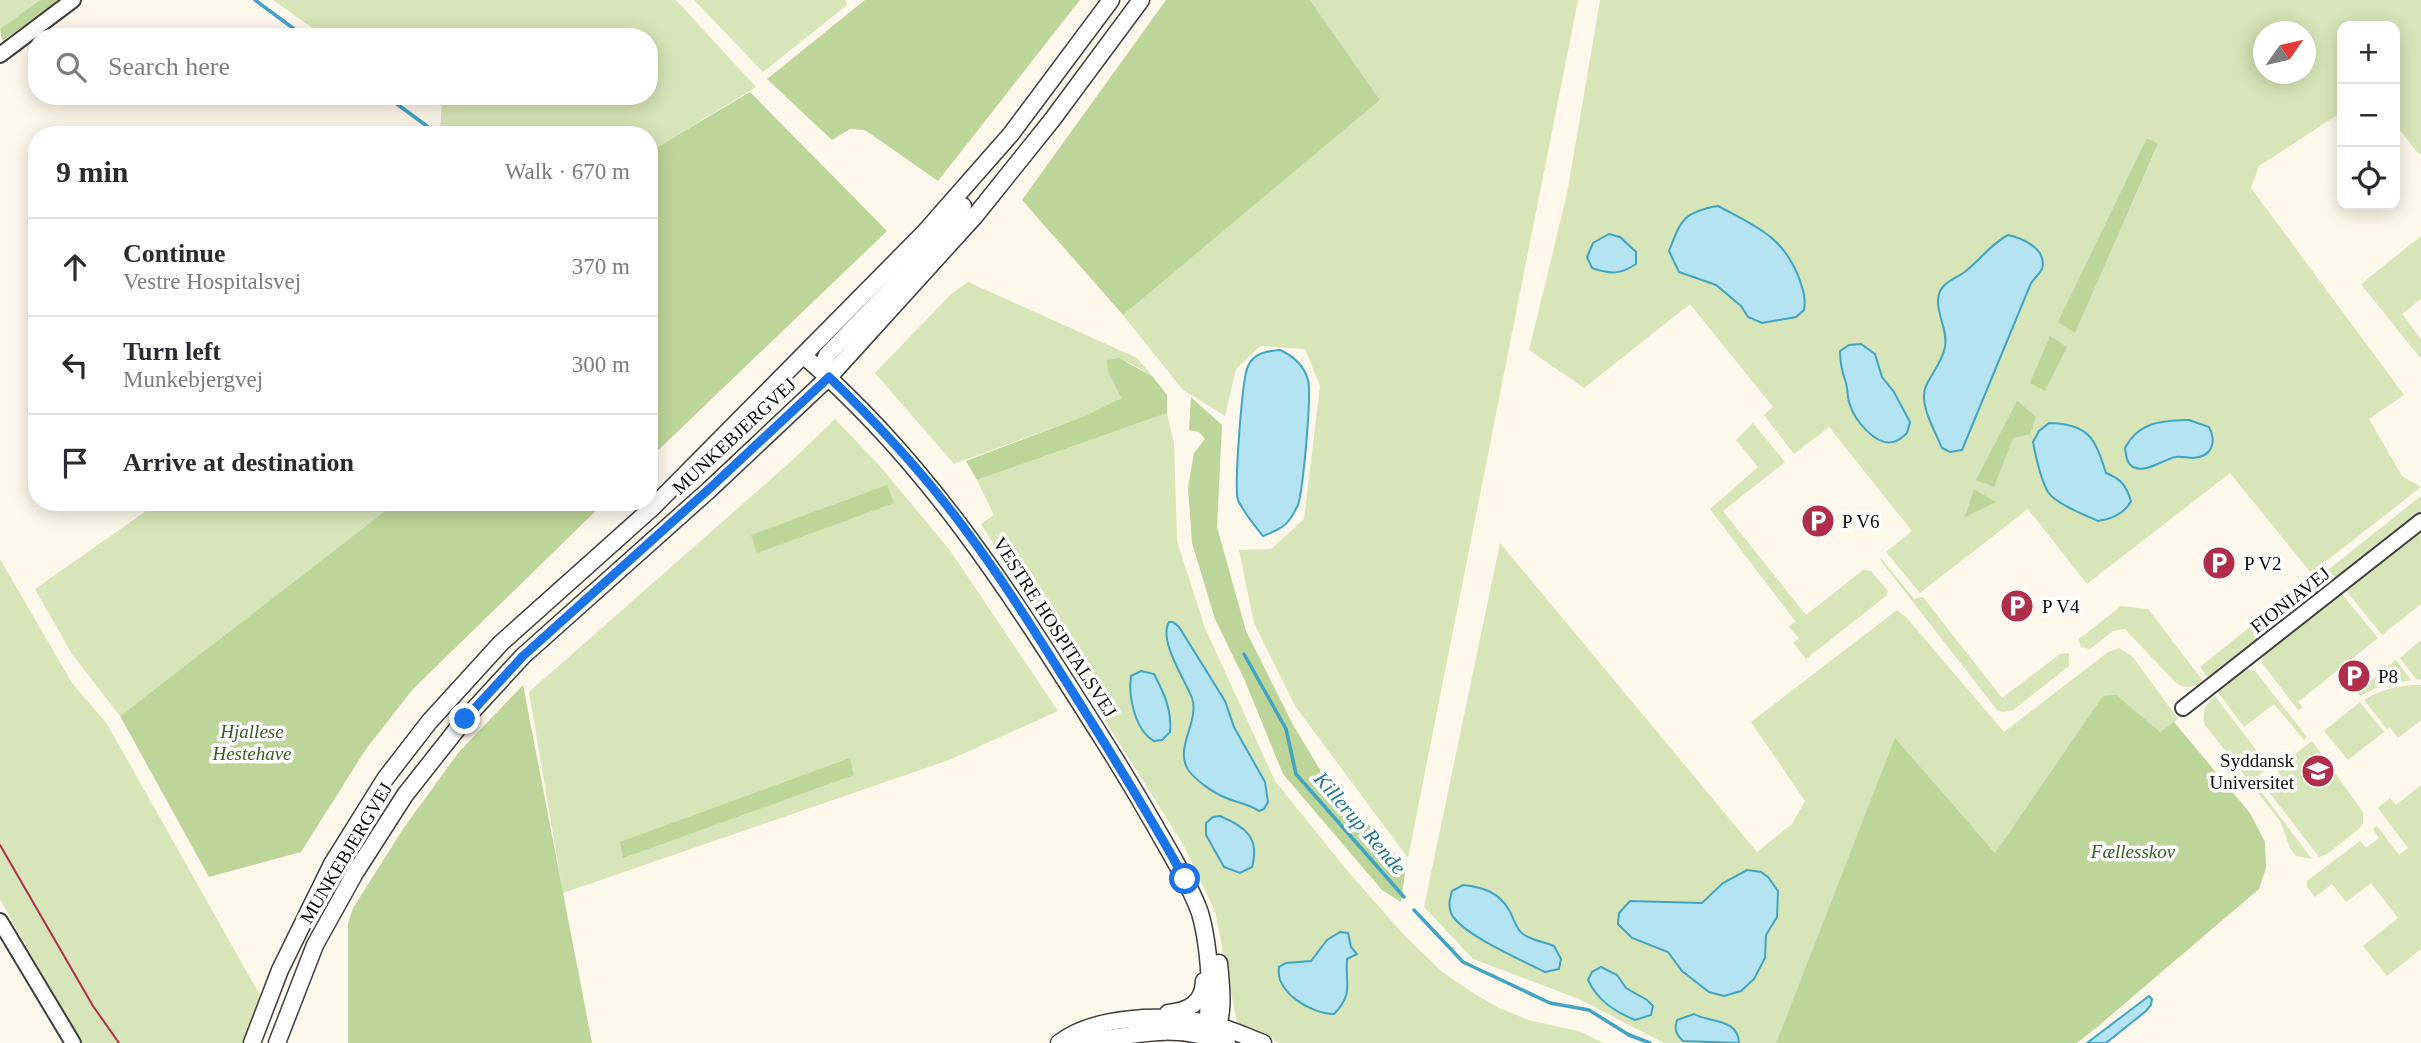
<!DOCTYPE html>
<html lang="en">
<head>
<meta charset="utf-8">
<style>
  :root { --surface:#fff; --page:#f2f2f3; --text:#2b2b33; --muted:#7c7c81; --line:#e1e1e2 }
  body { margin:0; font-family:"Times New Roman",serif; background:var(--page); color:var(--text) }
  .controls { position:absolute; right:21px; top:21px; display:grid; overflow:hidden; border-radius:14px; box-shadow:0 4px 18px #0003 }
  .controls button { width:63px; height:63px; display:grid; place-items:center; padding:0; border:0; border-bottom:2px solid var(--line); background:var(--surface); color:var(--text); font:35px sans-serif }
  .compass { position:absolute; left:2253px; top:21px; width:63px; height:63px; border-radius:50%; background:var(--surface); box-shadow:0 4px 18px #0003; rotate:56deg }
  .stop { position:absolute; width:21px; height:21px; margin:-16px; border:5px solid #1a73e8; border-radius:50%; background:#fff }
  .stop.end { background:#1a73e8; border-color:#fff; box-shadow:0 2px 7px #0008 }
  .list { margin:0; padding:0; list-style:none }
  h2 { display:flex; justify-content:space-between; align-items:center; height:91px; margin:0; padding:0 28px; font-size:30px }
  h2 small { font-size:23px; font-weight:400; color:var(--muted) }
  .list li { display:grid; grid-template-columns:46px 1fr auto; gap:21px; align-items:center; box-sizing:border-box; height:98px; padding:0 28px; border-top:2px solid var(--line) }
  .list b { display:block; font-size:26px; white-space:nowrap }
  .list p { margin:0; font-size:23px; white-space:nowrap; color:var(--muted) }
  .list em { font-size:23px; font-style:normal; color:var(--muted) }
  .icon { flex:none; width:38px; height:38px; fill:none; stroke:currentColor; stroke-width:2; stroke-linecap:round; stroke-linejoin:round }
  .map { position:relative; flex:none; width:2421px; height:1043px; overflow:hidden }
  .search { position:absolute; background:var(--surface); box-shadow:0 4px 18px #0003; left:28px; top:28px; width:630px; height:77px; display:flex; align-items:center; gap:18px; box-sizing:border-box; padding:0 24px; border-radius:28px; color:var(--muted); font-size:26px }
  .panel { position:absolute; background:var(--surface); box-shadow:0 4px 18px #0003; left:28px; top:126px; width:630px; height:385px; border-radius:28px }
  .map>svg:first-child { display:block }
</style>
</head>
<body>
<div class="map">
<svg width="2421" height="1043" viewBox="0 0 2421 1043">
  <rect width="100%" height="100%" fill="#fef7eb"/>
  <g fill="#d7e5b8" fill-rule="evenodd">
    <polygon points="0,0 40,0 0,29"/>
    <polygon points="273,0 676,0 756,87 649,152 649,135 440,135 442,96 649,96 649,37 325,37"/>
    <polygon points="694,0 845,0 847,5 763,72"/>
    <polygon points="1310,0 1578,0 1408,858 1295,706 1254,623 1239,550 1271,549 1304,519 1320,386 1305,349 1260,346 1236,369 1225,416 1183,390 1123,315 1380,100"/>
    <path d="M1600 0H2421V154L2418 153 2395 124V26H2342V112L2259 166 2251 188 2404 395 2369 419 2402 476 2421 487 2311 573 2230 473 2087 584 2028 509 1920 593 1886 552 1912 531 1829 427 1794 454 1764 415 1773 407 1690 304 1584 388 1529 350 1567 194ZM2264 32H2306V74H2264ZM2148 138 2158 145 2075 332 2059 322Z"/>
    <polygon points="2421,236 2421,299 2402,314 2421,339 2421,359 2361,284"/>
    <path d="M968 282 1137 358 1153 377C1138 368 1126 357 1108 360V371L1121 398 1085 416 954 464 875 373 951 294Z"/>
    <polygon points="1167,413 1174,444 1177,541 1205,628 1275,781 1345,868 1403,934 1441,971 1473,993 1499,1008 1528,1020 1578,1031 1604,1043 1280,1043 1237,1023 1215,911 1183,844 981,524 994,515 977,480"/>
    <polygon points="835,419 879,465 949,549 1058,711 949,760 563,893 529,692 787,465"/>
    <polygon points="1753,423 1785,462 1723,511 1806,615 1863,570 1871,571 1888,591 1886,596 1806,659 1793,643 1799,639 1789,627 1795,621 1710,509 1758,467 1736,440"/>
    <polygon points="2421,496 2421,512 2337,579 2331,573 2324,573"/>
    <polygon points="159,502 397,502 120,716 72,654 35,589"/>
    <polygon points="2421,528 2421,604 2382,635 2344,588"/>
    <polygon points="1500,543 1757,852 1792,824 1805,801 1751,722 1897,610 1906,617 2004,732 2108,652 2119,648 2132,656 2178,719 2160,733 2116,696 2103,697 1995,853 1895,739 1776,1043 1664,1043 1579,999 1473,959 1424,907"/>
    <polygon points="1880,557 1914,599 1923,597 2002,698 2060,654 2069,653 2069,666 2013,710 2003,712 1997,710 1881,561"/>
    <polygon points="0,559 72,683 107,724 261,997 245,1043 81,1043 46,988 48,985 0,899"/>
    <polygon points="2314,577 2330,578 2333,581 2297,610 2287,609 2284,606 2286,598"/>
    <polygon points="2340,592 2378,638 2298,702 2303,708 2298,710 2262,663 2264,651"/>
    <path d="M2121 606 2148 609 2203 681C2193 688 2186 689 2176 683L2125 629 2113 631 2090 649 2081 647 2079 639Z"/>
    <polygon points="2266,614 2273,615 2275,618 2273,628 2208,678 2200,667"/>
    <polygon points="2421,640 2421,680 2416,679 2400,658"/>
    <polygon points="2396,660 2411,680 2382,685 2360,696 2357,692"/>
    <polygon points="2243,669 2255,671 2307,737 2304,740 2274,704 2244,727 2218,692"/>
    <path d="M2421 685V720L2398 738 2390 727 2387 729 2364 700C2382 689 2400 684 2421 685Z"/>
    <path d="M2215 696 2269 767 2250 782 2205 725C2201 713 2206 704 2215 696Z"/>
    <polygon points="2360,702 2384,732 2348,760 2324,731"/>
    <polygon points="2312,741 2363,812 2363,823 2360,828 2327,854 2319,857 2266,788 2266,782 2279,774 2277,768"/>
    <polygon points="2261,782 2262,793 2312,859 2296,856 2290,848 2280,821 2254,788"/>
    <polygon points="2421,785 2421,949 2387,976 2363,946 2398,918 2371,883 2346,902 2332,884 2315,897 2306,885 2307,881 2360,841 2366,848 2379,838 2373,829 2377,826 2399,855 2408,848 2378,808 2390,798 2396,805"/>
  </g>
  <g fill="#bdd598">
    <polygon points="40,0 61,0 2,41 0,29"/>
    <polygon points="865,0 1080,0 938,181 865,130 850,129 832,140 767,79"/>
    <polygon points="1166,0 1310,0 1380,100 1123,315 1022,200"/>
    <polygon points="750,92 887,231 649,459 649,152"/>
    <polygon points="2147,138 2158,144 2075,333 2058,322"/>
    <polygon points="2050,336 2067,347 2045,391 2030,383"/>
    <polygon points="1119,358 1153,377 1167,395 1167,413 977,480 966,461 1085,416 1121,398 1108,371 1107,360"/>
    <polygon points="1191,397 1222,425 1217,527 1246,631 1292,723 1322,773 1398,857 1405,873 1401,902 1382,890 1283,774 1245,681 1215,619 1192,543 1188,488 1194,453 1205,439 1199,432 1189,430"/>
    <polygon points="2017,401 2036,417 2030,434 2013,438 1994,487 1976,480"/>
    <polygon points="887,485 894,503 757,553 751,535"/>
    <polygon points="1974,489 1996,502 1965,517"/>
    <polygon points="397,502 605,502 413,689 366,749 301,852 209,877 120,716"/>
    <polygon points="523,685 592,1043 348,1043 348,924 353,908 403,829 458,753"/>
    <polygon points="2116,695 2160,732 2174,722 2250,813 2265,842 2266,868 2259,889 2096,1028 2077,1043 1776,1043 1895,738 1995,853 2103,696"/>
    <polygon points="850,758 854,775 623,858 620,842"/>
  </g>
  <g fill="#b4e4f1" stroke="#40a4c3" stroke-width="2">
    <path d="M1718 206C1755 226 1783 236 1799 278 1803 290 1806 297 1804 310L1796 317 1762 323 1748 317 1741 306 1716 285 1679 272 1669 251C1681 220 1683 212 1718 206Z"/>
    <path d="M1609 234 1620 237 1636 252V264C1620 275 1610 274 1592 268L1587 257 1593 243Z"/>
    <path d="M2008 235C2022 238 2048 249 2042 269 2040 273 2034 279 2031 283L1962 450 1950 452 1942 448C1935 431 1918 403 1926 386 1932 373 1942 362 1945 347 1948 330 1937 316 1938 299 1940 281 1956 280 1967 270 1982 258 1991 244 2008 235Z"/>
    <path d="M1861 344 1875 354 1882 377 1894 392 1910 422 1907 433C1903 437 1898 441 1893 442 1875 446 1855 420 1850 405 1847 398 1848 390 1846 383 1842 372 1840 364 1840 351L1849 345Z"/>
    <path d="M1280 350C1293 356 1304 365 1308 380 1312 393 1303 490 1298 505 1296 509 1293 515 1290 519 1284 528 1273 532 1263 536 1254 525 1244 513 1238 500 1234 489 1242 378 1248 366 1254 353 1267 351 1280 350Z"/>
    <path d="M2189 420 2209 427C2217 442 2212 457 2193 458 2187 458 2181 456 2176 457 2163 459 2146 474 2133 467 2126 463 2126 454 2125 448 2139 421 2162 421 2189 420Z"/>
    <path d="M2049 423C2089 424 2095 438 2106 473 2121 479 2126 485 2131 501 2125 513 2112 519 2098 521 2085 515 2056 504 2048 492 2040 478 2036 458 2033 442L2039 431Z"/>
    <path d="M1169 622H1173L1179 627 1225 701 1234 727 1265 782 1268 802 1264 809 1259 811C1248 803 1236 803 1224 797 1212 792 1197 781 1189 771 1173 749 1200 722 1192 698 1185 680 1158 640 1169 622Z"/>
    <path d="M1141 671 1154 674C1164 693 1172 710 1170 732L1162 740 1154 741C1135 730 1128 697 1131 676Z"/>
    <path d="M1220 816C1246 827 1260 838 1252 867L1240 873 1224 867 1206 835V823L1213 817Z"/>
    <polygon points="1747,870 1761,872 1768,877 1778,891 1777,917 1766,935 1765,958 1754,979 1741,991 1724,996 1709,992 1682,971 1668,952 1632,938 1618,924 1619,913 1630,901 1702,903 1723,883"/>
    <path d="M1463 885C1482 887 1499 892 1509 910 1514 918 1515 928 1523 934 1531 940 1544 942 1554 946L1561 959 1559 969 1545 972C1524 961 1460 934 1451 913 1448 905 1450 898 1452 891Z"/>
    <path d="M1340 932 1348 933 1351 947 1357 954 1347 959C1345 983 1354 994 1334 1014 1311 1014 1275 992 1279 967L1286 963 1311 961 1327 940Z"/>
    <path d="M1601 967 1617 975 1626 988 1647 1000 1653 1006 1651 1015 1635 1020C1614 1011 1598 1001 1588 980L1592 972Z"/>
    <polygon points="2149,996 2152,999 2151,1005 2146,1011 2106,1043 2087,1043"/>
    <path d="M1694 1014C1710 1023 1738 1018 1739 1043L1683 1041C1676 1034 1674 1030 1677 1020Z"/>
  </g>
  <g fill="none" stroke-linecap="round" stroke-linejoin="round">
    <g stroke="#40a4c3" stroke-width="3.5">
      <polyline points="255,0 305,37"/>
      <polyline points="386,96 435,132"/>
      <polyline points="1244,654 1286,729 1296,774 1404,897"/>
      <polyline points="1414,910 1463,962 1550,1003 1589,1010 1629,1035 1650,1043"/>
    </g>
    <defs>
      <g id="minor">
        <polyline points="0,55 73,0"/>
        <polyline points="2183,708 2421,521"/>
        <polyline points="0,921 73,1043"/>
      </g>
      <g id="tertiary">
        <path d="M804 356C931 465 1014 599 1102 738 1125 774 1146 810 1167 847 1179 868 1192 890 1200 913 1207 937 1209 961 1210 986 1210 1009 1204 1016 1213 1038"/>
        <polyline points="829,377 824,362 827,355 914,265 963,206"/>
        <path d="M1168 1013C1188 1011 1203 1004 1204 981"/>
        <path d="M1215 1034C1225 1012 1221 987 1219 963"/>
        <polyline points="252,1043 280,970 332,864 385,779 429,722 501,643 652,508 924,233 1011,134 1111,0"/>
        <polyline points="277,1043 315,945 355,873 405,795 465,719 523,656 709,490 829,377 975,216 1052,120 1141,0"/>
        <path d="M1059 1043C1096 1015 1163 1014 1207 1023 1226 1027 1245 1036 1263 1043"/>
        <path d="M1080 1043C1135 1035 1172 1022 1227 1043"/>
      </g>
    </defs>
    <use href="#minor" stroke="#3f3f3f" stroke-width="18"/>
    <use href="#tertiary" stroke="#3f3f3f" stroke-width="19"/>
    <use href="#minor" stroke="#fff" stroke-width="14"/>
    <use href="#tertiary" stroke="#fff" stroke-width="16"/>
    <polyline stroke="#b12e4a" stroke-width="2" points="0,845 93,1006 119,1043"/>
  </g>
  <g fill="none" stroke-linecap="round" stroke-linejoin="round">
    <path stroke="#1a73e8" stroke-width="9" d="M465 719 523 656 709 489 829 377C879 425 926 476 967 532 1003 580 1035 632 1067 683 1108 748 1148 813 1185 879"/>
  </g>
  <defs>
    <symbol id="parking-disc" viewBox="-11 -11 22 22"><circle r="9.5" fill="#b12e4a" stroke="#fff"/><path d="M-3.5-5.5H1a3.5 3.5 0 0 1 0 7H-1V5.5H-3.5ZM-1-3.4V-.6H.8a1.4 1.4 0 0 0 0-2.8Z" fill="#fff"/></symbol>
    <symbol id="university-disc" viewBox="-11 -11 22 22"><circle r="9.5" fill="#b12e4a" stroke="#fff"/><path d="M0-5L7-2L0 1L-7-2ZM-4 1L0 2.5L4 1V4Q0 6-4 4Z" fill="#fff"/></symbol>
  </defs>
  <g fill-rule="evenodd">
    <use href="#parking-disc" x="1799" y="502" width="38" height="38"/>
    <use href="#parking-disc" x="2200" y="544" width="38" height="38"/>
    <use href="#parking-disc" x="1998" y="587" width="38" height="38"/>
    <use href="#parking-disc" x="2335" y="657" width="38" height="38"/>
    <use href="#university-disc" x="2299" y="752" width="38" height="38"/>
  </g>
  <g text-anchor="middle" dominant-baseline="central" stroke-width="7" stroke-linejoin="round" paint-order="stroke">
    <g font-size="19" fill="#0c0c0c" stroke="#fff">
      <text transform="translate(734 436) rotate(-43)">MUNKEBJERGVEJ</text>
      <text transform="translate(2290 600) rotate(-38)">FIONIAVEJ</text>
      <text transform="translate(1055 627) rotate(57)">VESTRE HOSPITALSVEJ</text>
      <text transform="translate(346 853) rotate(-59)">MUNKEBJERGVEJ</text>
    </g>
    <g font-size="19" fill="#0c0c0c" stroke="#fff" text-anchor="start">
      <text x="1842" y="521">P V6</text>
      <text x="2244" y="563">P V2</text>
      <text x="2042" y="606">P V4</text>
      <text x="2378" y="676">P8</text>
      <text x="2294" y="760" text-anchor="end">Syddansk<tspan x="2294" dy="22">Universitet</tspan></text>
    </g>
    <g font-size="19" font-style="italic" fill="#385e21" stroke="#fff">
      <text x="252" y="731">Hjallese<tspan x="252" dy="22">Hestehave</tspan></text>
      <text x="2133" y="851">Fællesskov</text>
    </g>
    <g font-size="21" font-style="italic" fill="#1f7494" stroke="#fff">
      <text transform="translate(1360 823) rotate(49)">Killerup Rende</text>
    </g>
  </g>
</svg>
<div class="controls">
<button>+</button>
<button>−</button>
<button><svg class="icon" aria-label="locate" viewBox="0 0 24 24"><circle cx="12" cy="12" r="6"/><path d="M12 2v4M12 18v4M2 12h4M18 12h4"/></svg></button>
</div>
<svg class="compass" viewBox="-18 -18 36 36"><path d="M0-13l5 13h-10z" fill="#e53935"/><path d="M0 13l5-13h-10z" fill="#7c7c81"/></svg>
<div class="stop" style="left:1185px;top:879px"></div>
<div class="stop end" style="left:465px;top:719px"></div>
<div class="search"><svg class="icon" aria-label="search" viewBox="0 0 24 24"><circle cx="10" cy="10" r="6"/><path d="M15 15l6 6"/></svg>Search here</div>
<section class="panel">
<h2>9 min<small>Walk · 670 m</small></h2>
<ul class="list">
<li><svg class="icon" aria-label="ahead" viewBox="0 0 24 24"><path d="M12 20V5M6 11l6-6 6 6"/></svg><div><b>Continue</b><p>Vestre Hospitalsvej</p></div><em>370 m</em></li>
<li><svg class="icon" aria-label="left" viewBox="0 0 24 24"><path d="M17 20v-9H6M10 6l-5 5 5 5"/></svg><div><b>Turn left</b><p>Munkebjergvej</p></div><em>300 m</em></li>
<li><svg class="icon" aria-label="arrive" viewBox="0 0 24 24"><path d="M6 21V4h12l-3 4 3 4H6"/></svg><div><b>Arrive at destination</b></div></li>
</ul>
</section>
</div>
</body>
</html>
